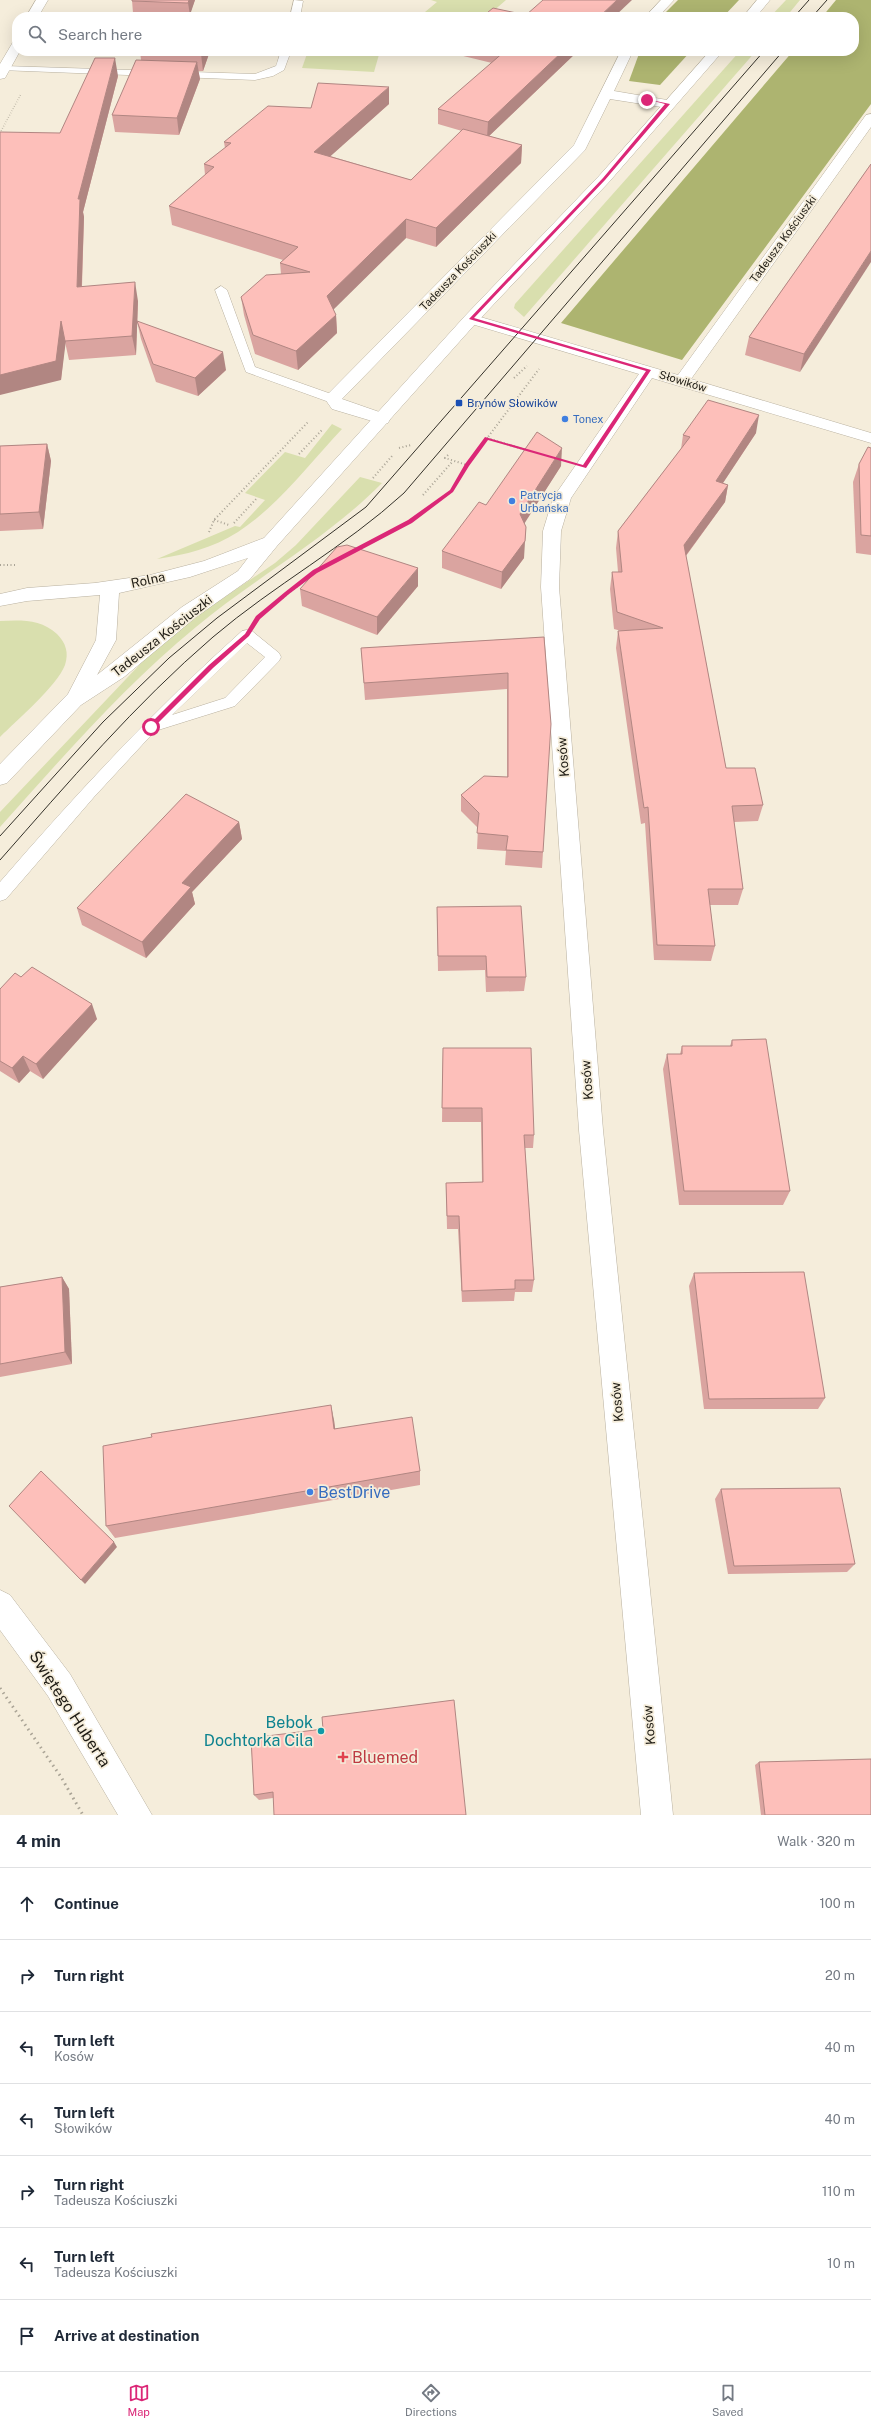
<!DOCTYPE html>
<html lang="en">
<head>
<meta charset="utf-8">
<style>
  :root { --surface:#fff; --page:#f6f6f7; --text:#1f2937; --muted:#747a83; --line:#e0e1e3; --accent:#db2777 }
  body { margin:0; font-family:"Public Sans",sans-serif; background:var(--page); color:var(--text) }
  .stop { position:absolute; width:12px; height:12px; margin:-9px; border:3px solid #db2777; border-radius:50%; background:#fff }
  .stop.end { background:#db2777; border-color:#fff; box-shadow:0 1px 4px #0008 }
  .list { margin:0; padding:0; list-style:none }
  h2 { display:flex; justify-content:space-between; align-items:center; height:52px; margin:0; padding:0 16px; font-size:17px }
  h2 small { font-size:13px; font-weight:400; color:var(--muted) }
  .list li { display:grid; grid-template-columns:26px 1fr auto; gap:12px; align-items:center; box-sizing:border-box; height:72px; padding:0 16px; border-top:1px solid var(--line) }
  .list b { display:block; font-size:15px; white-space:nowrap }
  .list p { margin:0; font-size:13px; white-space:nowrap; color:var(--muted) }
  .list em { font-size:13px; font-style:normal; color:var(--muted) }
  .icon { flex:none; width:22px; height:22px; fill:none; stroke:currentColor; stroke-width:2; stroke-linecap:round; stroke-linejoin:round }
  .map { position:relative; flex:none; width:871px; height:1815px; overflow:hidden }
  .search { position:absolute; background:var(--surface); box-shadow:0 4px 16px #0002; left:12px; right:12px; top:12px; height:44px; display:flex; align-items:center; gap:10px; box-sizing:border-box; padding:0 14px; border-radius:16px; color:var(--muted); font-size:15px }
  .sheet { height:556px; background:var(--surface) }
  nav { display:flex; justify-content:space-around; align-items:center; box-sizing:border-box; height:56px; border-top:1px solid var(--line); background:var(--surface); font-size:11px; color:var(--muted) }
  nav a { display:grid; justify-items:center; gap:2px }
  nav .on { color:var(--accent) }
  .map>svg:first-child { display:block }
</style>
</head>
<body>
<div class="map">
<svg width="871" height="1815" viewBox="0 0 871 1815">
  <rect width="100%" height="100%" fill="#f5eddb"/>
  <g fill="#d9dfae">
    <polygon points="431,0 506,0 491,13 484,17 419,17 437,2"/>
    <polygon points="786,0 800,0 786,17 770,17"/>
    <polygon points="308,51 380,51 374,72 302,68"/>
    <polygon points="740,51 756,51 524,317 514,308 515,304"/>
    <path d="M332 424 342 429C310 463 278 506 238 532 213 548 185 555 157 559L235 526 240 527 265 500 245 493 285 452 305 458Z"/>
    <path d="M360 477 382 483C327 539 256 577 196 627 124 686 62 758 0 827V812L144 660 198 615 275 563 296 545Z"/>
    <path d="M0 621C21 620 41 619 57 634 66 643 69 653 65 665 57 686 17 720 0 737Z"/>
  </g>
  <g fill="#adb470">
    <polygon points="678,0 739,0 723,17 661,17"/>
    <polygon points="836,0 871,0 871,104 682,360 561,323 793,51 854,51 854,17 822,17"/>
    <polygon points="640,51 691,51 660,85 629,81"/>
  </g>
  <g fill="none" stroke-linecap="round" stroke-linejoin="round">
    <defs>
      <g id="lane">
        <polygon points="294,0 303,1 300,17 290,17"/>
        <polygon points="281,51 291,51 284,70 273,76 255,80 0,70 0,67 4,66 255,74 276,66"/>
        <polygon points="221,286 227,290 255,367 337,396 339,399 337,402 329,402 246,372 215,290"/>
        <path d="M247 630 252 631 279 653 281 657 279 661 235 706 155 731 94 797 6 899 0 901V882C76 794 155 709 242 631ZM247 643 265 657 225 698 172 715Z"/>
      </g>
      <g id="street">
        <polygon points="661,0 674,0 658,17 645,17"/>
        <polygon points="621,51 633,51 614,91 673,101 675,104 673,107 668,108 610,99 585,150 342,399 388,415 390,419 388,423 382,424 332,409 325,399 327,395 574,145"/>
        <polygon points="871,114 871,127 691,379 871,433 871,443 652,378 571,498 561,531 559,587 603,1130 673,1815 641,1815 579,1130 541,587 543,531 553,498 639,374 465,322 463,319 471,314 477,316 678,375 866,115"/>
        <polygon points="0,1590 10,1595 70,1674 152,1815 118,1815 48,1696 0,1630"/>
      </g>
      <g id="secondary">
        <polygon points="36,0 48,0 38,17 26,17"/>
        <polygon points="757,0 770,0 756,17 743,17"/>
        <polygon points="17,41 17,51 20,51 5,78 0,79 0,64 13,42"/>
        <path d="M710 51H723L609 182 477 322 277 546 250 579 196 617 124 677 81 705 7 783 0 785V764L68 694 96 640 100 595 27 601 0 606V594L27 588 95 583 150 575 204 561 264 538 465 316 599 176ZM248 558 238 571 182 607 97 675 116 640 119 593 190 577Z"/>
      </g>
    </defs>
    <use href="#lane" stroke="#b9b1a0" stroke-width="1"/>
    <use href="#street" stroke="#b9b1a0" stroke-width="1"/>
    <use href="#secondary" stroke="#b9b1a0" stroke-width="1"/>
    <polyline stroke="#aaa496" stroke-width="1.5" stroke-dasharray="0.5 2" stroke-linecap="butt" points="0,133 21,94"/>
    <g stroke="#aaa496" stroke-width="2" stroke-dasharray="1 2.5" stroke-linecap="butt">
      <polyline points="514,378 527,366"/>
      <polyline points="487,438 526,450"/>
      <polyline points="399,448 411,445"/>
      <polyline points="299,454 322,430"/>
      <polyline points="448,455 445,458 467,465"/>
      <polyline points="373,478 392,456"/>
      <polyline points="423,495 453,461"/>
      <polyline points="214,520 229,525"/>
      <polyline points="234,523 257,498"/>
      <polyline points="209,532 214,520 309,421"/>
      <polyline points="356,550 410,521 452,491 467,465 539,369"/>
      <polyline points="0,565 15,565"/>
      <polyline points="266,611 318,570"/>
    </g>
    <polyline stroke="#aaa496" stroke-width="3" stroke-dasharray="1.5 4" stroke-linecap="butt" points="0,1688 61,1777 83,1815"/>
    <use href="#lane" fill="#fff" fill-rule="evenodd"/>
    <use href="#street" fill="#fff" fill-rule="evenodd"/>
    <use href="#secondary" fill="#fff" fill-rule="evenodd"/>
    <g stroke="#343129" stroke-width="1">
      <polyline points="794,17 809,0"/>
      <polyline points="812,17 827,0"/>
      <polyline points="0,836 103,722 169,658 217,618 366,507 764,51"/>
      <path d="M0 860C68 783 135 704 213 637 274 585 345 547 404 493L783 51"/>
    </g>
  </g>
  <g fill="#daa4a0">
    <polygon points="132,0 195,0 190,13 216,14 216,17 155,17 157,14 133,13"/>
    <polygon points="140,51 210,51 203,71 198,71 200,79 179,135 115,132 112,115 141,60"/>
    <polygon points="455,51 578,51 489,136 522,145 521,163 436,247 406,238 333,309 336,315 337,333 298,370 255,354 244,315 241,297 281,274 280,263 283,260 172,225 169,206 205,175 204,164 225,148 224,142 311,108 389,104 330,156 411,180 462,131 438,124 438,109 492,63 455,54"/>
    <polygon points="118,76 83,212 84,217 82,287 138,301 136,355 69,360 65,342 61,380 60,133"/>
    <polygon points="871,164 800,372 745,355 749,337"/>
    <polygon points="137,321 226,370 198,396 156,382 141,339"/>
    <polygon points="756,433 723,483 728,485 725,502 686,556 726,768 763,805 758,821 734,822 743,889 738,905 710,905 715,946 711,961 654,960 645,823 641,824 616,648 618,631 621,631 614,629 610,589 612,572 618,572 616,548 618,531 681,449 683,435"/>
    <polygon points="47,444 51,461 43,529 0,531 0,446"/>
    <polygon points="871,448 871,555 856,553 853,482 859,464"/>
    <polygon points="561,466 524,523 524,558 501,589 442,568 442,551 486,505"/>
    <polygon points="418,586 377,635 302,606 300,589"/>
    <polygon points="544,637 543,852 542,868 505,865 506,851 477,849 478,828 461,811 461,795 507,777 507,689 365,700 361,648"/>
    <polygon points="239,822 242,839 192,892 195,904 146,958 82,925 77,908"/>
    <polygon points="437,907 526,977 524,991 486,992 485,970 438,971"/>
    <polygon points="0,989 97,1019 43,1079 30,1071 19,1083 0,1071"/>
    <polygon points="732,1040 790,1191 783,1205 679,1205 663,1069 667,1054 680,1054 682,1046 730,1046"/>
    <polygon points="443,1048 534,1135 533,1148 525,1148 534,1280 532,1292 515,1292 514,1301 462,1302 458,1229 447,1229 446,1183 482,1182 481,1122 442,1122"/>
    <polygon points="694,1273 825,1398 818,1409 704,1409 689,1286"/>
    <polygon points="62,1277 69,1289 72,1364 0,1377 0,1287"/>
    <polygon points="334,1420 335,1429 420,1471 420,1485 115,1538 106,1526"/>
    <polygon points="721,1489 855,1564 847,1572 728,1574 715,1499"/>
    <polygon points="251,1738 466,1815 273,1798 259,1800 254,1795"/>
    <polygon points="759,1762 871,1815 761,1815 755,1765"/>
  </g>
  <g fill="#b18682">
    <polygon points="189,0 195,0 190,15 188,3"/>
    <polygon points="617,0 632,0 614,17 599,17"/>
    <polygon points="202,51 210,51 203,71 201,54"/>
    <polygon points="563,51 578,51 487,138 488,122"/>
    <polygon points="115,58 118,76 83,212 84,217 81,306 77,287 78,199"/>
    <polygon points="197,62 200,79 179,135 177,118"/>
    <polygon points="389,87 389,104 315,170 314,152"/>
    <polygon points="522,145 521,163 436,247 436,228"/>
    <polygon points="406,219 406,238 328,315 327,296"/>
    <polygon points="871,251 871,262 800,372 804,354"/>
    <polygon points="135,282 138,301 136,355 132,336"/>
    <polygon points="336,315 337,333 298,370 296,351"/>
    <polygon points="61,321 66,340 61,380 0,395 0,375"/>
    <polygon points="223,352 226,370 198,396 195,378"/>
    <polygon points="759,415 756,433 713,498 716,481"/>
    <polygon points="47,444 51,461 43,529 39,512"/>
    <polygon points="562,448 561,466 519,532 520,514"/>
    <polygon points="728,485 725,502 681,562 684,545"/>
    <polygon points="526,527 524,558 501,589 502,572"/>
    <polygon points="418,568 418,586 377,635 377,617"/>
    <polygon points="239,822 242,839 192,892 195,904 146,958 142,942 182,883"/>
    <polygon points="92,1004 97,1019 43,1079 36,1064"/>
    <polygon points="23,1056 30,1071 19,1083 12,1068"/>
    <polygon points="62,1277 69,1289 72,1364 65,1352"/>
    <polygon points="331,1405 334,1420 337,1444 334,1429"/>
    <polygon points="114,1542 117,1547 85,1584 81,1580"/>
  </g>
  <g fill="#fdbfba" stroke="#b18682">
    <polygon points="132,0 189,0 188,3 132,1"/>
    <polygon points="543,0 617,0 599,17 482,17 493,8 526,15"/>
    <polygon points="157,13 216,14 214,17 155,17"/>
    <polygon points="140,51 202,51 201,54 140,52"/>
    <polygon points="505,51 563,51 488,122 438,109"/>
    <polygon points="95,58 115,58 78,199 80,199 77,287 135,282 132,336 65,341 61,321 56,361 0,375 0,132 60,133"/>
    <polygon points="136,60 197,62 177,118 112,115"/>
    <polygon points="318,83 389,87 314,152 411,180 463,129 522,145 436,228 406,219 327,296 336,315 296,351 253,335 241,297 266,275 310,272 280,263 298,247 169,206 214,167 204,164 231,143 224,142 268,106 311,108"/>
    <polygon points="871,164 871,251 804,354 749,337"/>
    <polygon points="137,321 223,352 195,378 153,364"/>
    <polygon points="708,400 759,415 716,481 728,485 684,545 726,768 755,768 763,805 732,806 743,889 708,889 715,946 657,945 648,807 644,808 618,631 663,628 617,612 612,572 622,572 618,531 690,437 683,435"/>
    <polygon points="537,432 562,448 520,514 526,527 525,541 502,572 442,551 479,502 486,505"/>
    <polygon points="47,444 39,512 0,514 0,446"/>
    <polygon points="868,447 871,448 871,536 861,535 859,464"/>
    <polygon points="347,545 418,568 377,617 300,589 337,547"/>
    <polygon points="544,637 551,724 543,852 506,850 508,836 477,833 479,813 461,795 484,776 508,777 508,673 364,683 361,648"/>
    <polygon points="186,794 239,822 182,883 191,887 142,942 77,908"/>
    <polygon points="521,906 526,977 487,977 486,956 438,956 437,907"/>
    <polygon points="32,967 92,1004 36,1064 23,1056 12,1068 0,1061 0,989 15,973 21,977"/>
    <polygon points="766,1039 790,1191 684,1191 667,1054 682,1054 682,1046 732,1046 732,1040"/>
    <polygon points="443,1048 531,1048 534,1135 524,1135 534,1280 515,1280 515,1289 462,1291 459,1216 447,1216 446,1183 483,1182 482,1108 442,1108"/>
    <polygon points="804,1272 825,1398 709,1399 694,1273"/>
    <polygon points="62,1277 65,1352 0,1364 0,1287"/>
    <polygon points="331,1405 334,1429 412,1417 420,1471 106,1526 103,1446 152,1437 151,1434"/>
    <polygon points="41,1471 114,1542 81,1580 9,1506"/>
    <polygon points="840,1488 855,1564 734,1566 721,1489"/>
    <polygon points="454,1700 466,1815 274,1815 273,1792 254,1795 251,1738 323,1729 322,1717"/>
    <polygon points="871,1759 871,1815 765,1815 759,1762"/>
  </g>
  <polygon fill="#db2777" points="646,99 670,104 605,180 474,318 651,370 586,468 488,440 469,466 453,492 412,523 317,573 289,594 260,619 249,636 213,668 153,728 149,728 149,725 209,665 245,634 256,616 285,592 313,570 408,520 450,490 465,464 485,437 583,465 646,371 469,319 603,178 665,104"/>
  <rect fill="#1a4fb4" stroke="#f5eddb" stroke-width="1.5" x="455" y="399" width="8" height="8" rx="2"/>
  <g fill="#3f7fe0" stroke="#f5eddb" stroke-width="1.5">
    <circle cx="565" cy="419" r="4"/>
    <circle cx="512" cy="501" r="4"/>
    <circle cx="310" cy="1492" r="4"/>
  </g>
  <circle fill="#0f9aa8" stroke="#f5eddb" stroke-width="1.5" cx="321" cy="1731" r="4"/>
  <path fill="#e0444e" stroke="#f5eddb" stroke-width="1.5" d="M341 1751h4v4h4v4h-4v4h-4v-4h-4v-4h4z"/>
  <g text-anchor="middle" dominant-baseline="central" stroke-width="3.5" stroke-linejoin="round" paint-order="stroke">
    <g font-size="11" fill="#1e1b14" stroke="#f5eddb">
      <text transform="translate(783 239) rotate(-54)">Tadeusza Kościuszki</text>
      <text transform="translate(458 271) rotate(-46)">Tadeusza Kościuszki</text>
      <text transform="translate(683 381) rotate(17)">Słowików</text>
    </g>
    <g font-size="11" fill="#164399" stroke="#f5eddb" text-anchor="start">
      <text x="467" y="403">Brynów Słowików</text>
    </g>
    <g font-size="11" fill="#366cbe" stroke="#f5eddb" text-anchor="start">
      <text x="573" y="419">Tonex</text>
      <text x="520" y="495">Patrycja<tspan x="520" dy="13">Urbańska</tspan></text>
    </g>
    <g font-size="13" fill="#1e1b14" stroke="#f5eddb">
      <text transform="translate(148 580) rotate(-12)">Rolna</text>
      <text transform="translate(162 636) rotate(-38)">Tadeusza Kościuszki</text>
      <text transform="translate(563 757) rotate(-94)">Kosów</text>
      <text transform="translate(587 1080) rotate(-94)">Kosów</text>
      <text transform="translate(617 1402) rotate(-95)">Kosów</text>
      <text transform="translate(649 1725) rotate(-95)">Kosów</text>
    </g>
    <g font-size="16" fill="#366cbe" stroke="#f5eddb" text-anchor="start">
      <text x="318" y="1492">BestDrive</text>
    </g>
    <g font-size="16" fill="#1e1b14" stroke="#f5eddb">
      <text transform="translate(70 1709) rotate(57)">Świętego Huberta</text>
    </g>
    <g font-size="16" fill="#0d838f" stroke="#f5eddb" text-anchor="end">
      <text x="313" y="1722">Bebok<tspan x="313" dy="18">Dochtorka Cila</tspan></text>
    </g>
    <g font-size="16" fill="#be3a42" stroke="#f5eddb" text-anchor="start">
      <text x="352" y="1757">Bluemed</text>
    </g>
  </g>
</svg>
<div class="stop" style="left:151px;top:727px"></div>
<div class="stop end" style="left:647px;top:100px"></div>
<div class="search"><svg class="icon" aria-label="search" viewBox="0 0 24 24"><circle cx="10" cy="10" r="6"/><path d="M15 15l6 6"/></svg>Search here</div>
</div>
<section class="sheet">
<h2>4 min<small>Walk · 320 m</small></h2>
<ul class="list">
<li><svg class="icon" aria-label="ahead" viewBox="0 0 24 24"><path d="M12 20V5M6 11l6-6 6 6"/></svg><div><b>Continue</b></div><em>100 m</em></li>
<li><svg class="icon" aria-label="right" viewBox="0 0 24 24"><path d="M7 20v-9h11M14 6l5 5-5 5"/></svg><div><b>Turn right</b></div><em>20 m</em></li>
<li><svg class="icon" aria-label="left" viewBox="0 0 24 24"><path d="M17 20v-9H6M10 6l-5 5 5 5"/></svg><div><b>Turn left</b><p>Kosów</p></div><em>40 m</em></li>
<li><svg class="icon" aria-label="left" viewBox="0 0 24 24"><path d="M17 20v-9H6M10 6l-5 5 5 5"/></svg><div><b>Turn left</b><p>Słowików</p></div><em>40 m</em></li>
<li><svg class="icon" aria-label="right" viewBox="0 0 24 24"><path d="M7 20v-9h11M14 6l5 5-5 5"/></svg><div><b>Turn right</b><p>Tadeusza Kościuszki</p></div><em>110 m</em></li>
<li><svg class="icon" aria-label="left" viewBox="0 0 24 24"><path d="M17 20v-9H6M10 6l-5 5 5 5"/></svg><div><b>Turn left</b><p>Tadeusza Kościuszki</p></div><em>10 m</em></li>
<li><svg class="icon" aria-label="arrive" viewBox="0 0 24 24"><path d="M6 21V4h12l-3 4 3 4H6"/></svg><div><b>Arrive at destination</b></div></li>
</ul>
</section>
<nav>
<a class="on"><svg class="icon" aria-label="map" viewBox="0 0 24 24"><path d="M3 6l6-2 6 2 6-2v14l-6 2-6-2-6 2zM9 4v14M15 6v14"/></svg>Map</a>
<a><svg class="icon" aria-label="directions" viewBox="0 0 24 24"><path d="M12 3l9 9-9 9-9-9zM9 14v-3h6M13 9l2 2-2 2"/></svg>Directions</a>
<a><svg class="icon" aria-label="saved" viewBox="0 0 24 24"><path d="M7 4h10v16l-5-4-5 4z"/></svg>Saved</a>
</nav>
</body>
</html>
